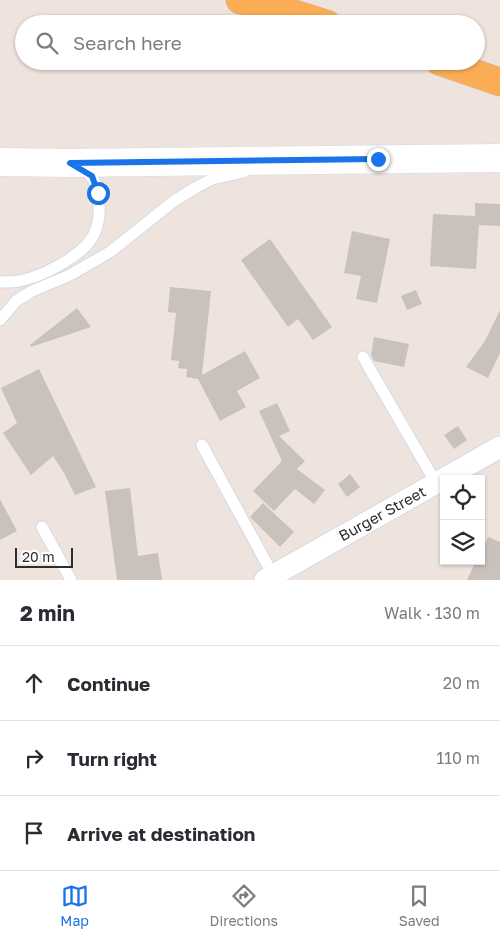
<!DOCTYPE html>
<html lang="en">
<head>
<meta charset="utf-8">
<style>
  :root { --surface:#fff; --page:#f7f7f7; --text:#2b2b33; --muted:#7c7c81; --line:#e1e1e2; --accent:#1a73e8 }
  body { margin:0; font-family:"Golos Text",sans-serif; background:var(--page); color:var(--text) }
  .controls { position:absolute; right:15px; bottom:15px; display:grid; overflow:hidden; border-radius:0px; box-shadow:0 1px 4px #0004 }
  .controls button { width:45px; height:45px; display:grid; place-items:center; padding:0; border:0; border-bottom:1px solid var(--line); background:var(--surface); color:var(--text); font:25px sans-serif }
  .scale { position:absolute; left:15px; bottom:12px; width:58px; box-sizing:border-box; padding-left:5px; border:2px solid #2c2c2c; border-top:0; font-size:14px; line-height:18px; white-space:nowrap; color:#2c2c2c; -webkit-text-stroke:4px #fff; paint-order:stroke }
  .stop { position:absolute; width:15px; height:15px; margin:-11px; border:4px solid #1a73e8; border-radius:50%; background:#fff }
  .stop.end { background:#1a73e8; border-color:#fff; box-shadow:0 1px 5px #0008 }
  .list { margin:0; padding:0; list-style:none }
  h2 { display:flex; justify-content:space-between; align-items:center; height:65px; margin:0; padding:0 20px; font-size:21px }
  h2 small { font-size:16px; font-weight:400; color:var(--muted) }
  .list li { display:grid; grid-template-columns:32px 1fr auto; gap:15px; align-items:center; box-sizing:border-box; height:75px; padding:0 20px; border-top:1px solid var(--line) }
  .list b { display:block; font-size:19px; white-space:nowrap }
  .list em { font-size:16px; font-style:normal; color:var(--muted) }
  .icon { flex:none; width:28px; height:28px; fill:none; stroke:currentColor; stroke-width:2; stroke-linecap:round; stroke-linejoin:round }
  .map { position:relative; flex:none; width:500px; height:580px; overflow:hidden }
  .search { position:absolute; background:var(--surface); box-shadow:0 1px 4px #0004; left:15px; right:15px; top:15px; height:55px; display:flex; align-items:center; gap:12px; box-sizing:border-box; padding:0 18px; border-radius:28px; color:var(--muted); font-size:19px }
  .sheet { height:290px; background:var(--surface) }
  nav { display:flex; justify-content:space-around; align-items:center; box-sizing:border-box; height:70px; border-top:1px solid var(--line); background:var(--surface); font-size:14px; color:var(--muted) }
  nav a { display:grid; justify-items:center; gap:2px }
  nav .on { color:var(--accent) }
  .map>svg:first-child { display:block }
</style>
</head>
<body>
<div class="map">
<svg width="500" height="580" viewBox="0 0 500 580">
  <rect width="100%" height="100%" fill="#efe3dd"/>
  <g fill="#c9c2bc">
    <polygon points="475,203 500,204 500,226 479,225 476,269 430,266 433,214 475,216"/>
    <polygon points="352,231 390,239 377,303 356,299 361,276 344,273"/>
    <polygon points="270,239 332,327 313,340 298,319 288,327 241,260"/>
    <polygon points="170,287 211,291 202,375 245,351 260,378 237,391 246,407 220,421 198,379 186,377 187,369 178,368 179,361 171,360 176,313 168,312"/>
    <polygon points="416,290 422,304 407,310 401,296"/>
    <polygon points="77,308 91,327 31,347 30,345"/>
    <polygon points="500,310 500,353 488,378 466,367 485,341"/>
    <polygon points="374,337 409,344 404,367 374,361 371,355"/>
    <polygon points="39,369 96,487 75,495 64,473 53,456 31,475 3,433 17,423 1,388"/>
    <polygon points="277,403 290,431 279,436 305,461 297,469 325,490 314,504 295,489 274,511 253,491 282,461 259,411"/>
    <polygon points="458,426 467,440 454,449 444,435"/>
    <polygon points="350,474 360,487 347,497 338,484"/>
    <polygon points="130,488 138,556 158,553 162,580 117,580 105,491"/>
    <polygon points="0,499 17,531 0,540"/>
    <polygon points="263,503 294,532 280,547 250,517"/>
    <polygon points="488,537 500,542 500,580 467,580 476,561 481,561 481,551"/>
  </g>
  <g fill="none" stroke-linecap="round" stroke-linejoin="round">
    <defs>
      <g id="lane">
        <path d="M0 282C6 282 13 282 19 281 41 277 76 259 90 241 98 230 100 214 99 201 97 185 95 177 81 168"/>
        <polyline points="0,320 16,301 32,291 70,275 110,252 174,201 195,188 212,179 244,172"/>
        <polyline points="363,357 436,483"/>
        <polyline points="202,445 273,575"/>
        <polyline points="42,527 71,580"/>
      </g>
      <polyline id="street" points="265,580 500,447"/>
      <polyline id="secondary" points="0,162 69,163 500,158"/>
      <g id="primary">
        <polyline points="240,0 266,5 327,24"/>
        <polyline points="439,61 500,82"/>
      </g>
    </defs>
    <use href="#lane" stroke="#d2dbe6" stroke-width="13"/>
    <use href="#street" stroke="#d2dbe6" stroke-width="23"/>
    <use href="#secondary" stroke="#d2dbe6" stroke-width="29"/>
    <use href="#primary" stroke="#c4c4c4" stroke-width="29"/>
    <use href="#lane" stroke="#fff" stroke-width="11"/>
    <use href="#street" stroke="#fff" stroke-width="21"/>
    <use href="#secondary" stroke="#fff" stroke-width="28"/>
    <use href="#primary" stroke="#fbad56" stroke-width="28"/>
  </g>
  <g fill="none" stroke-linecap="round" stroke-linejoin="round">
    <polyline stroke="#1a73e8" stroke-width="6" points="98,193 92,176 70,163 378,159"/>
  </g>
  <g text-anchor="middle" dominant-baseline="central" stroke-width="5" stroke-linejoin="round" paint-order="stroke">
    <g font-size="15" fill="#2c2c2c" stroke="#fff">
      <text transform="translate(382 513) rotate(-29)">Burger Street</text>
    </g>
  </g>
</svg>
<div class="controls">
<button><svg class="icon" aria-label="locate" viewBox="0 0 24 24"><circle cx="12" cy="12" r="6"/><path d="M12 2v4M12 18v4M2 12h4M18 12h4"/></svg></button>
<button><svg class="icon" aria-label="layers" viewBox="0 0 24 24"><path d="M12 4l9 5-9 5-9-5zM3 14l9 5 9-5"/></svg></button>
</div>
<div class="scale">20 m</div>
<div class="stop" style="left:98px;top:193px"></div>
<div class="stop end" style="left:378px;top:159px"></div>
<div class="search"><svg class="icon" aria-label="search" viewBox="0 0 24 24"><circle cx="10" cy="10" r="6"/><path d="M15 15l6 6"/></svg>Search here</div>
</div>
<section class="sheet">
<h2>2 min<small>Walk · 130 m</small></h2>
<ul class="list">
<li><svg class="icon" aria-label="ahead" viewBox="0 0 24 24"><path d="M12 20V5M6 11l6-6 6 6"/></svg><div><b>Continue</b></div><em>20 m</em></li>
<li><svg class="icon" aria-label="right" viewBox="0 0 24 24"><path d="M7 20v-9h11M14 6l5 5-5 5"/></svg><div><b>Turn right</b></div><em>110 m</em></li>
<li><svg class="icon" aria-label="arrive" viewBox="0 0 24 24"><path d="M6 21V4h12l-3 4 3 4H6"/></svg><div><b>Arrive at destination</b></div></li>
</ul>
</section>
<nav>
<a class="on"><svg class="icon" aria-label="map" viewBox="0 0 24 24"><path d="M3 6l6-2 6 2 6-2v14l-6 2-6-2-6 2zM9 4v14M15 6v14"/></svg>Map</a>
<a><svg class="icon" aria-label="directions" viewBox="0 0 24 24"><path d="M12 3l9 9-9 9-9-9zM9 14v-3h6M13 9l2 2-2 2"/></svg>Directions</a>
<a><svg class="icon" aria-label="saved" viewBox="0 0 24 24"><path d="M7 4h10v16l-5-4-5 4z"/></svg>Saved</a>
</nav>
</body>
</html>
